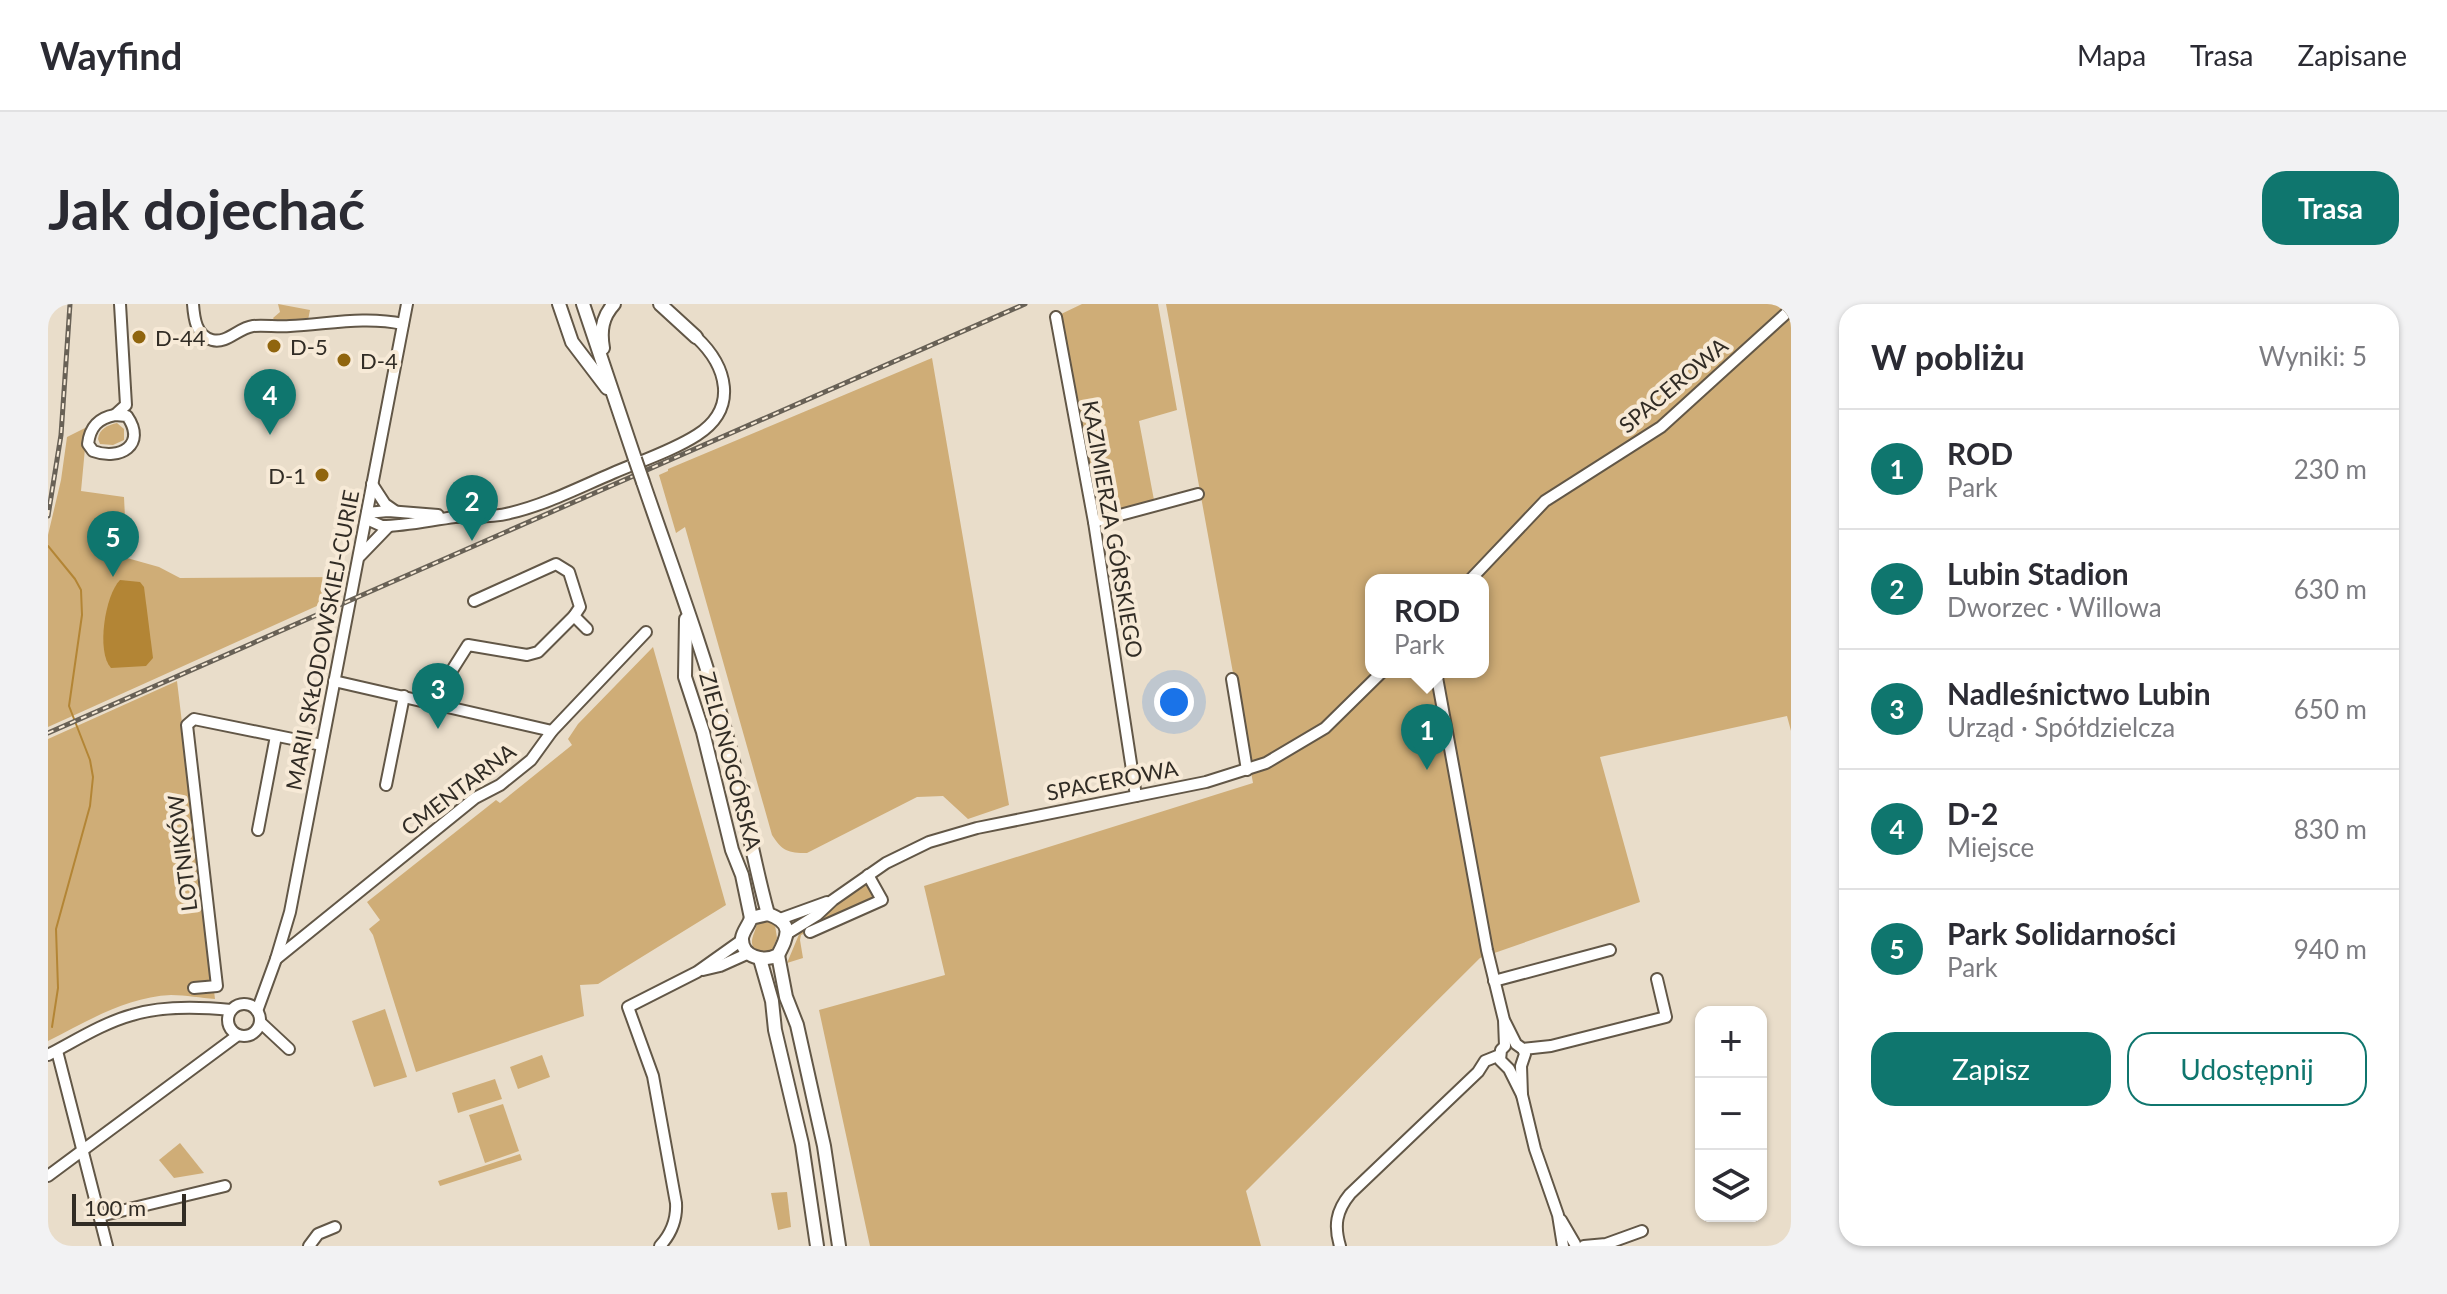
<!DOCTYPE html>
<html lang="pl">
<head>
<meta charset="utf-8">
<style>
  :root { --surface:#fff; --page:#f2f2f3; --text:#2b2b33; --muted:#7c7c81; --line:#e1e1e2; --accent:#0f766e }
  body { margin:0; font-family:Lato,sans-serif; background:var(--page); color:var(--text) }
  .controls { position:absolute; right:24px; bottom:24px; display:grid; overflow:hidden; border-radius:16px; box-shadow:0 2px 6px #0004 }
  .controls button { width:72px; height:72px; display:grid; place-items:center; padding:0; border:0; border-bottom:2px solid var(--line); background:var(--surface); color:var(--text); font:40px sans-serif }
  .scale { position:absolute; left:24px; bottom:20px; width:114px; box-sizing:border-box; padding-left:8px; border:4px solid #312c25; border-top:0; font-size:22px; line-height:28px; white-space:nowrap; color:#312c25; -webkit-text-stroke:6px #f7ead7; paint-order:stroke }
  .you { position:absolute; left:1126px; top:398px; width:28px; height:28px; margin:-20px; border:6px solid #fff; border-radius:50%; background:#1a73e8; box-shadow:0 0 0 12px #1a73e833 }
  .badge { display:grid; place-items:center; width:52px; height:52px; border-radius:50%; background:var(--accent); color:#fff; font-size:26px; font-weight:700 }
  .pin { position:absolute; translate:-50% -66px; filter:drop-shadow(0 2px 4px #0008) }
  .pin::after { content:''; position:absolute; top:42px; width:28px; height:24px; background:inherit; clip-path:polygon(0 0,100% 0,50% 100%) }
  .popup { position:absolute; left:1317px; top:270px; width:124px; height:104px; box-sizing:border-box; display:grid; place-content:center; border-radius:16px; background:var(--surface); filter:drop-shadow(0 2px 6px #0005); font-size:26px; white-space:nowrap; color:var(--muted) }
  .popup b { font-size:30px; color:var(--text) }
  .popup::after { content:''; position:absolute; left:50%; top:100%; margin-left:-16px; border:16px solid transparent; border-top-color:var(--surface) }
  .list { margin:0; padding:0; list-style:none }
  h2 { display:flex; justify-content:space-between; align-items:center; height:104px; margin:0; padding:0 32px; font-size:34px }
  h2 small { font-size:26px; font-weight:400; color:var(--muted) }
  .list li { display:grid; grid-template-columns:52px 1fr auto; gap:24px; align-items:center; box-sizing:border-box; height:120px; padding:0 32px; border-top:2px solid var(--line) }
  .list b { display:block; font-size:30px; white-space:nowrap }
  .list p { margin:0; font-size:26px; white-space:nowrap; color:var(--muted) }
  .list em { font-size:26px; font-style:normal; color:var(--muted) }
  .actions { display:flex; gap:16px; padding:24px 32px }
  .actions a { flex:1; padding:18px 0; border:2px solid var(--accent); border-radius:24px; text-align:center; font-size:28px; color:var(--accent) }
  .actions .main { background:var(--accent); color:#fff }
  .icon { flex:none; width:44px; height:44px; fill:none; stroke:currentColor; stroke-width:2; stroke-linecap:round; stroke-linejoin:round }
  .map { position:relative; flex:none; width:1743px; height:942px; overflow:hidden; border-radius:24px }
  header { display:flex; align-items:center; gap:48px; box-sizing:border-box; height:112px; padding:0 40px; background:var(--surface); border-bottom:2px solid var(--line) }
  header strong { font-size:38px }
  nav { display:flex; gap:44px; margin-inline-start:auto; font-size:28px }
  .intro { display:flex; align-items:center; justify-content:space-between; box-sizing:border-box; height:192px; padding:0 48px }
  h1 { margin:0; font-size:56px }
  .button { padding:20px 36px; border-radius:24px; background:var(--accent); color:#fff; font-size:28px; font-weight:700 }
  main { display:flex; gap:48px; padding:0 48px }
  aside { flex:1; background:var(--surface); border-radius:24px; box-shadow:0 2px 6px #0004 }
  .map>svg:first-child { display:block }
</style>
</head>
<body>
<header>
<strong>Wayfind</strong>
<nav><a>Mapa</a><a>Trasa</a><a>Zapisane</a></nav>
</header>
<div class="intro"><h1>Jak dojechać</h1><a class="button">Trasa</a></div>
<main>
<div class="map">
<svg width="1743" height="942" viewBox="0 0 1743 942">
  <rect width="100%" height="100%" fill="#e9ddca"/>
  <g fill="#cfad77" fill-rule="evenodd">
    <polygon points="230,0 262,6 260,16 249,19 227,17 225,14 232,8"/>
    <polygon points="1034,0 1110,0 1129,106 1091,117 1106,196 1049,213 1011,11"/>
    <path d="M1118 0H1743V427L1739 412 1552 453 1592 598 1432 654 1198 887 1213 942H822L771 706 897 671 876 582 1205 479ZM1323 276H1435V368H1323Z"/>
    <path d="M884 54 961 501 920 515 895 492 869 493 759 549C740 549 734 547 724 531L637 223 628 229 611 171 620 167V165Z"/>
    <path d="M69 119 76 125V136L65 141 52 140 50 135C51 125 60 121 69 119Z"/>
    <polygon points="39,123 33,187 76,193 79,254 111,263 132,274 294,273 291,292 0,423 0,231 13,176 19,133"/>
    <polygon points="605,343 678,601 550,680 532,681 536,712 368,768 325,631 321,625 332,616 319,598 448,496 452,499 524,441 520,435 530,420"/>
    <path d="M129 377 167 695C153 694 138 691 123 691 78 693 40 717 0 737V435Z"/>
    <polygon points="816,581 822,581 828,593 825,595 753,631 752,636 755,654 739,659 752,628"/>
    <path d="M717 616 727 621 729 634 723 649H711C697 639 708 630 709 618Z"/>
    <polygon points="337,705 359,773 326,783 304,717"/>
    <polygon points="494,751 502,773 470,785 462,763"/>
    <polygon points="447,775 454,795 410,809 404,789"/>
    <polygon points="455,800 471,847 437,859 421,811"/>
    <polygon points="132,839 156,869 126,874 111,856"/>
    <polygon points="472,850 474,856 392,882 390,877"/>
    <polygon points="739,888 743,923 730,926 723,889"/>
  </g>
  <path fill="#b38535" d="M72 276 92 278 96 283 105 354 98 362 63 364C48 348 57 291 72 276Z"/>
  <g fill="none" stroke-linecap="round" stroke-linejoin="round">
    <polyline stroke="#b38535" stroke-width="2" points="0,242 27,275 33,286 34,311 21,402 42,456 45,473 42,502 8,625 10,684 4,723"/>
    <defs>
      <g id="minor">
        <path d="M145 0C146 14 148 32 164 36 179 40 190 24 205 22 217 21 230 23 242 22 281 20 317 12 355 20"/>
        <polyline points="1008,13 1046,218 1088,492"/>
        <path d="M67 111 79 112C99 141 72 157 45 147L40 140C42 123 50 114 67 111Z"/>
        <polyline points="67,111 78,101 72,0"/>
        <polyline points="324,180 337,200 347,207"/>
        <path d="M319 209 323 217 334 222C358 222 383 216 407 213 425 212 444 214 462 209 497 201 532 183 565 169 593 157 624 147 649 131 691 104 679 62 648 33"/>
        <polyline points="319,209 340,207 390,211"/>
        <polyline points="1046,218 1150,190"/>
        <polyline points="312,252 341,222"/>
        <polyline points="1422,276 1497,197 1613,123 1743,5"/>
        <polyline points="526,312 539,325"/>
        <polyline points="1388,368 1439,646 1456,716 1457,742 1453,746 1452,756 1461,765 1474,791"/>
        <polyline points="1184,375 1199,466"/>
        <polyline points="286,377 504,427"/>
        <polyline points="384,398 420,341 479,351 490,348 526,312 532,303 521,268 508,260 426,297"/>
        <polyline points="338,481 356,392"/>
        <polyline points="210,526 228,432"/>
        <polyline points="732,615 779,598"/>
        <polyline points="762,628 834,596 820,571"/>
        <polyline points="740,629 769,611 785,596 838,559 881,538 929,524 1158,478 1218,459 1277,424 1334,368"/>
        <polyline points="228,655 427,494 452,481 483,456 504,427 598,328"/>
        <polyline points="655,666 672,662 701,649"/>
        <polyline points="1446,677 1562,646"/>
        <polyline points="146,684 169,682 139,421 146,415 274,441"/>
        <circle cx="196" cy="716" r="16"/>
        <polyline points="209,707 228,655 242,608 359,0"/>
        <polyline points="212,718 241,745"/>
        <polyline points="1457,718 1468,740 1475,745 1477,750 1473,762 1474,791 1487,845 1510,911 1515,942"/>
        <polyline points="1475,745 1503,742 1618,713 1609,675"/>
        <polyline points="9,747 59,942"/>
        <path d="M0 751C27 737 55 719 84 711 113 702 153 703 183 706"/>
        <polyline points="0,872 190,731"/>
        <polyline points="52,912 177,882"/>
        <polyline points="1513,916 1527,940"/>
        <polyline points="261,942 270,930 287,923"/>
        <path d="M612 942C623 930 629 916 628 899L605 772 580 703 649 668 694 636"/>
        <path d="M1292 942C1286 922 1288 907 1302 890L1430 768 1437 757 1452 751"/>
        <polyline points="1536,942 1558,940 1594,927"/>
      </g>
      <g id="major">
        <polyline points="511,0 524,38 559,84"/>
        <polyline points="535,0 587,155"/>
        <polyline points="612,0 648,33"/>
        <path d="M555 44C552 27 554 13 566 0"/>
        <path d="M595 178C623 260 654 342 677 426 694 487 703 549 720 610"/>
        <polyline points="638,315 637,373 655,428 684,546 694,571 703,614"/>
        <path d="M720 610C746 619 740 632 730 651 717 658 693 654 694 634 695 627 701 621 703 614Z"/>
        <polyline points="730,651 738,693 749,721 776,842 791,942"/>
        <polyline points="712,655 724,697 727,726 754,840 769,942"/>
      </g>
    </defs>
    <use href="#minor" stroke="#625747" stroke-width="14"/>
    <use href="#major" stroke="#625747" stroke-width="16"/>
    <use href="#minor" stroke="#fff" stroke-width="10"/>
    <use href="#major" stroke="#fff" stroke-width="12"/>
    <defs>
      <g id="rail">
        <polyline points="0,212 13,131 22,0"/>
        <polyline points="0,429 977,0"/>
      </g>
    </defs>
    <use href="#rail" stroke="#686156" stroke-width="5"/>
    <use href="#rail" stroke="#f7ead7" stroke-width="2" stroke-dasharray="6" stroke-linecap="butt"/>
    <defs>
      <polyline id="major-bridge" points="587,155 595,178"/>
    </defs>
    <use href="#major-bridge" stroke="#625747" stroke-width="16" stroke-linecap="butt"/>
    <use href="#major-bridge" stroke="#fff" stroke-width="12"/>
  </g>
  <g fill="#90650e" stroke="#f7ead7" stroke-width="3">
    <circle cx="91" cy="33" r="8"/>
    <circle cx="226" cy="42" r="8"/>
    <circle cx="296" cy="56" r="8"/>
    <circle cx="274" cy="171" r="8"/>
  </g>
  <g text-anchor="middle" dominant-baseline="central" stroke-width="8" stroke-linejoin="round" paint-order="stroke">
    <g font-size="22" fill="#312c25" stroke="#f7ead7" text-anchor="start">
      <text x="107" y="33">D-44</text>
      <text x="242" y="42">D-5</text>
      <text x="312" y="56">D-4</text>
      <text x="258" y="171" text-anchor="end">D-1</text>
    </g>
    <g font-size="22" fill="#312c25" stroke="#f7ead7">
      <text transform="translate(1625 81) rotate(-40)">SPACEROWA</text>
      <text transform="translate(1065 225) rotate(80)">KAZIMIERZA GÓRSKIEGO</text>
      <text transform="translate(274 336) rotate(-79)">MARII SKŁODOWSKIEJ-CURIE</text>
      <text transform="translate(683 457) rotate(75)">ZIELONOGÓRSKA</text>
      <text transform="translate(1064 476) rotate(-11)">SPACEROWA</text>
      <text transform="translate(410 485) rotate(-37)">CMENTARNA</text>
      <text transform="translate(134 549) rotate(-97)">LOTNIKÓW</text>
    </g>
  </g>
</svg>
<div class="controls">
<button>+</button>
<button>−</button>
<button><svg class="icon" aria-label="layers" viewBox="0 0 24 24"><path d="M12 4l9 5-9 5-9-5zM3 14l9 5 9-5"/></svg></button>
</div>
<div class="scale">100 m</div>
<div class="you"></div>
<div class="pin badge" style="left:1379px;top:466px">1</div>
<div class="popup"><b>ROD</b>Park</div>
<div class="pin badge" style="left:424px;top:237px">2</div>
<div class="pin badge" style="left:390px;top:425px">3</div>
<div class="pin badge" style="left:222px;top:131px">4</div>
<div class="pin badge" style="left:65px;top:273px">5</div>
</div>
<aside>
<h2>W pobliżu<small>Wyniki: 5</small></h2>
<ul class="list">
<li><span class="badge">1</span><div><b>ROD</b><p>Park</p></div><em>230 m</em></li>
<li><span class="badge">2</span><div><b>Lubin Stadion</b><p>Dworzec · Willowa</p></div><em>630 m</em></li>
<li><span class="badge">3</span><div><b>Nadleśnictwo Lubin</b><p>Urząd · Spółdzielcza</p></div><em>650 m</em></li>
<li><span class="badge">4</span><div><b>D-2</b><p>Miejsce</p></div><em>830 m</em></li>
<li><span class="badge">5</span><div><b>Park Solidarności</b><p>Park</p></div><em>940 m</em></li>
</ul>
<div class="actions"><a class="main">Zapisz</a><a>Udostępnij</a></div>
</aside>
</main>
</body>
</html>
